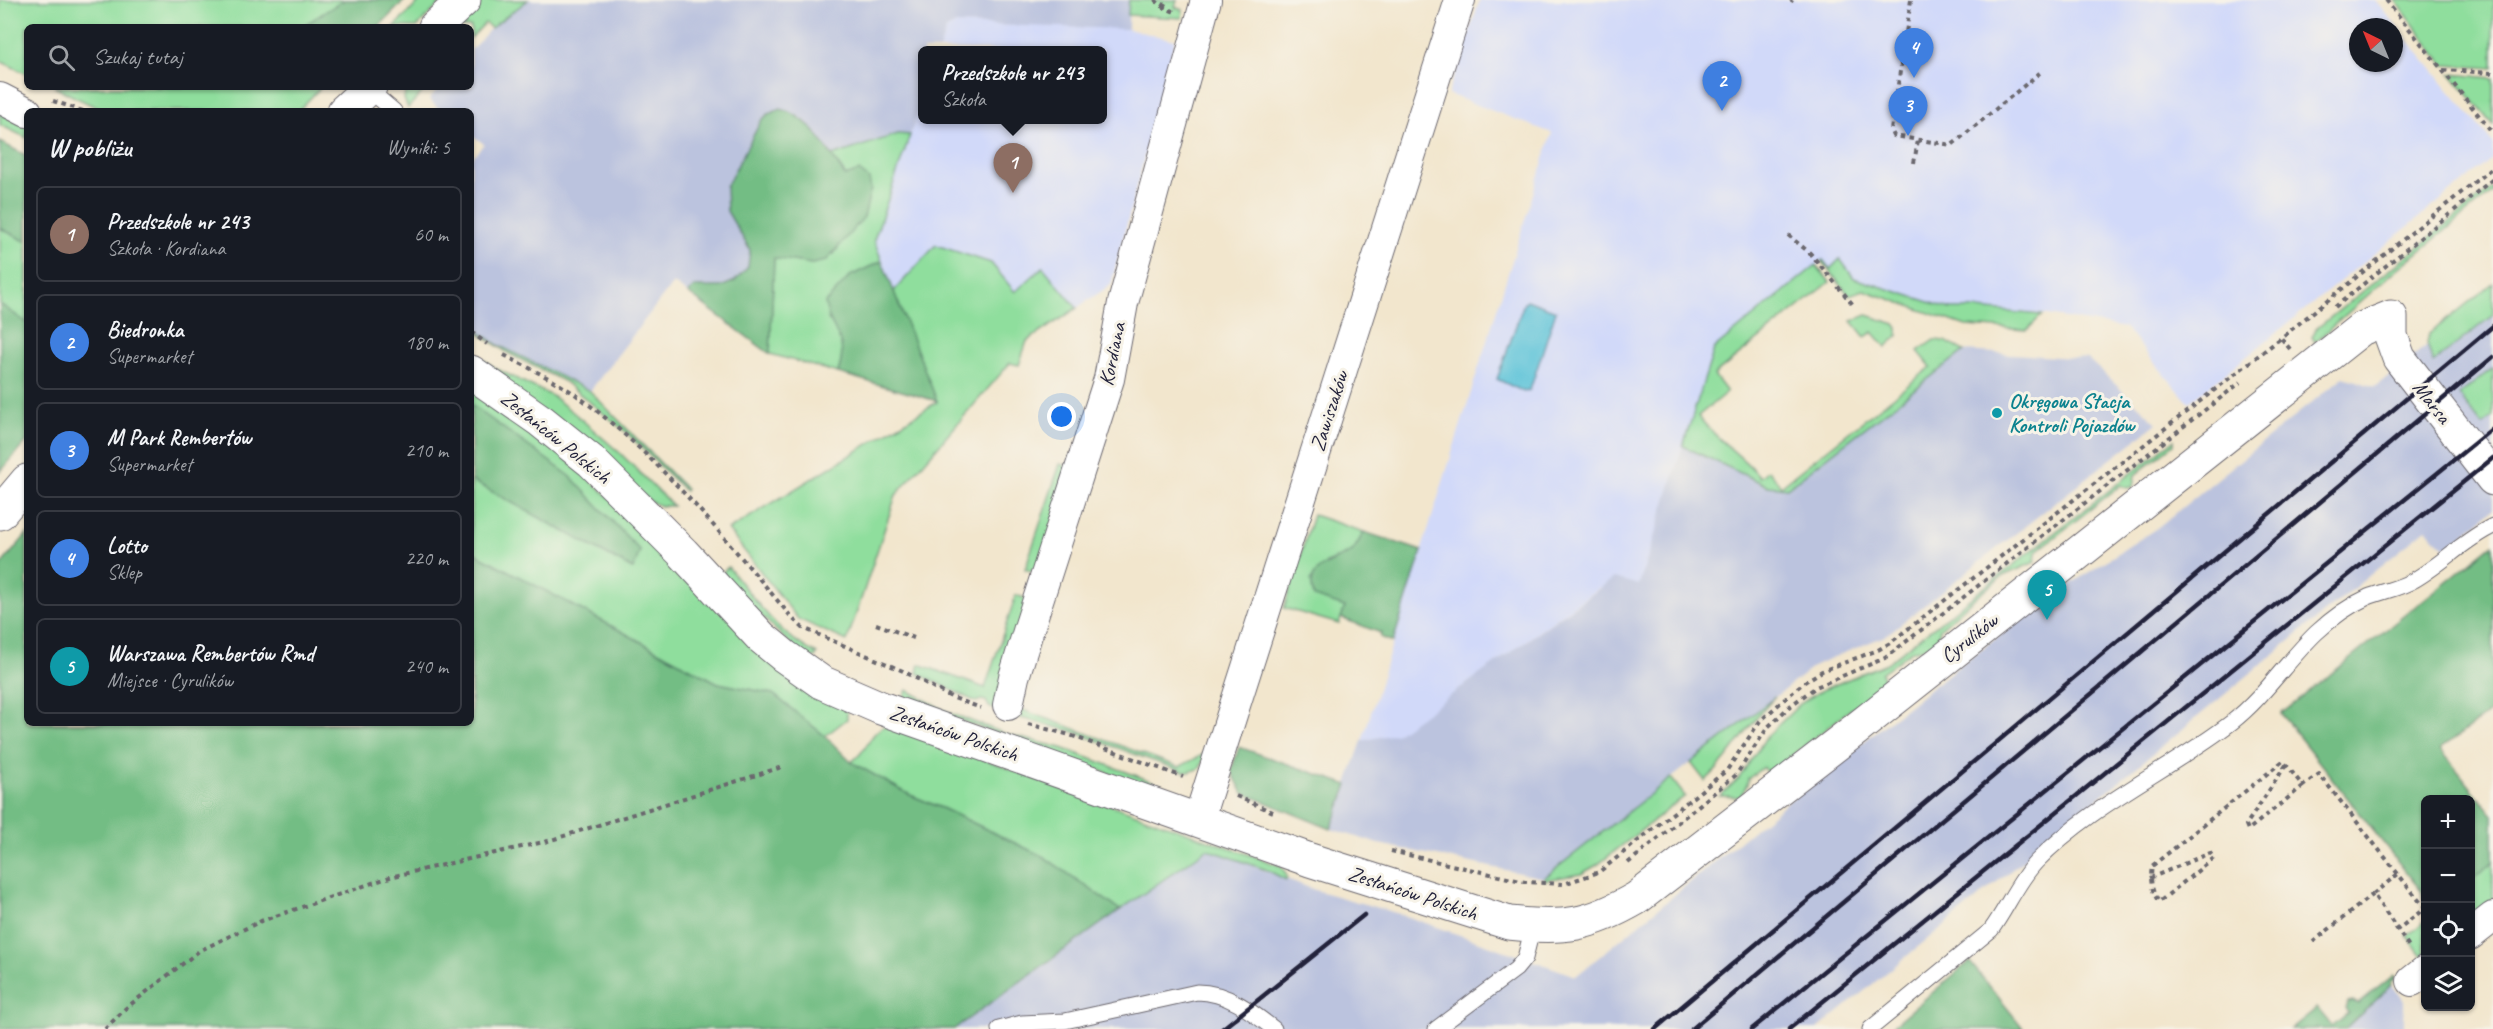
<!DOCTYPE html>
<html lang="pl">
<head>
<meta charset="utf-8">
<style>
  :root { --surface:#171b24; --page:#20242c; --text:#f1f3f6; --muted:#9ea1a6; --line:#363941; --accent:#b45309 }
  body { margin:0; font-family:Caveat,sans-serif; background:var(--page); color:var(--text) }
  .controls { position:absolute; right:18px; bottom:18px; display:grid; overflow:hidden; border-radius:9px; box-shadow:0 2px 4px #0004 }
  .controls button { width:54px; height:54px; display:grid; place-items:center; padding:0; border:0; border-bottom:2px solid var(--line); background:var(--surface); color:var(--text); font:30px sans-serif }
  .compass { position:absolute; left:2349px; top:18px; width:54px; height:54px; border-radius:50%; background:var(--surface); box-shadow:0 2px 4px #0004; rotate:317deg }
  .you { position:absolute; left:1062px; top:417px; width:21px; height:21px; margin:-15px; border:4px solid #fff; border-radius:50%; background:#1a73e8; box-shadow:0 0 0 9px #1a73e833 }
  .badge { display:grid; place-items:center; width:39px; height:39px; border-radius:50%; background:var(--accent); color:#fff; font-size:20px; font-weight:700 }
  .pin { position:absolute; translate:-50% -50px; filter:drop-shadow(0 2px 3px #0008) }
  .pin::after { content:''; position:absolute; top:32px; width:21px; height:18px; background:inherit; clip-path:polygon(0 0,100% 0,50% 100%) }
  .popup { position:absolute; left:918px; top:46px; width:189px; height:78px; box-sizing:border-box; display:grid; place-content:center; border-radius:9px; background:var(--surface); filter:drop-shadow(0 2px 4px #0005); font-size:20px; white-space:nowrap; color:var(--muted) }
  .popup b { font-size:22px; color:var(--text) }
  .popup::after { content:''; position:absolute; left:50%; top:100%; margin-left:-12px; border:12px solid transparent; border-top-color:var(--surface) }
  .list { margin:0; padding:0; list-style:none }
  h2 { display:flex; justify-content:space-between; align-items:center; height:78px; margin:0; padding:0 24px; font-size:26px }
  h2 small { font-size:20px; font-weight:400; color:var(--muted) }
  .list li { display:grid; grid-template-columns:39px 1fr auto; gap:18px; align-items:center; box-sizing:border-box; height:96px; margin:0 12px 12px; padding:0 12px; border:2px solid var(--line); border-radius:9px }
  .list b { display:block; font-size:22px; white-space:nowrap }
  .list p { margin:0; font-size:20px; white-space:nowrap; color:var(--muted) }
  .list em { font-size:20px; font-style:normal; color:var(--muted) }
  .icon { flex:none; width:33px; height:33px; fill:none; stroke:currentColor; stroke-width:2; stroke-linecap:round; stroke-linejoin:round }
  .map { position:relative; flex:none; width:2493px; height:1029px; overflow:hidden }
  .search { position:absolute; background:var(--surface); box-shadow:0 2px 4px #0004; left:24px; top:24px; width:450px; height:66px; display:flex; align-items:center; gap:15px; box-sizing:border-box; padding:0 21px; border-radius:9px; color:var(--muted); font-size:22px }
  .panel { position:absolute; background:var(--surface); box-shadow:0 2px 4px #0004; left:24px; top:108px; width:450px; height:618px; border-radius:9px }
  .map>svg:first-child { display:block }
</style>
</head>
<body>
<div class="map">
<svg width="2493" height="1029" viewBox="0 0 2493 1029">
  <rect width="100%" height="100%" fill="#f7f3e8"/>
  <filter id="ink" filterUnits="userSpaceOnUse"><feTurbulence type="fractalNoise" baseFrequency=".0167" numOctaves="2"/><feDisplacementMap in="SourceGraphic" scale="12" xChannelSelector="R" yChannelSelector="G"/><feConvolveMatrix kernelMatrix="1 2 1 2 8 2 1 2 1" color-interpolation-filters="sRGB"/></filter>
  <filter id="wash" filterUnits="userSpaceOnUse"><feTurbulence type="fractalNoise" baseFrequency=".008" numOctaves="4" result="noise"/><feDisplacementMap in="SourceGraphic" scale="24" xChannelSelector="R" yChannelSelector="G"/><feGaussianBlur stdDeviation="1.35" result="paint"/><feColorMatrix in="noise" values="0 0 0 0 0 0 0 0 0 0 0 0 0 0 0 0 0 1.4 0 .05"/><feComposite in="paint" operator="in"/></filter>
  <g filter="url(#wash)">
    <rect width="100%" height="100%" fill="#f2e6cd"/>
    <g fill="#d1d9f9" fill-rule="evenodd">
      <path d="M1480 0H2375L2493 143V158L2189 403 2125 328 2042 314 1978 309H1951L1854 278 1840 260 1830 269 1823 260 1714 349 1639 586 1599 588 1398 734 1362 741 1552 133 1448 94ZM2358 27H2394V63H2358Z"/>
      <polygon points="956,24 1123,28 1175,40 1111,285 937,401 874,240 923,97 923,119 1103,119 1103,50 939,50 946,29"/>
    </g>
    <g fill="#bbc3de">
      <polygon points="528,0 1129,0 1128,29 956,24 946,29 939,50 923,50 923,97 874,240 937,401 770,354 673,283 590,391 498,345 471,326 471,159 484,144 471,134 471,111 441,111 429,99 440,87 471,87 471,50 491,28"/>
      <polygon points="2493,292 2493,509 2447,549 2426,529 1818,1029 954,1029 1005,990 1207,848 1315,890 1403,915 1576,976 1790,800 1964,662 2060,591 2157,528 2343,377 2375,387"/>
      <polygon points="1964,351 2088,359 2157,423 1885,636 1817,664 1544,878 1379,844 1331,829 1362,741 1398,733 1614,578 1639,585 1683,446 1766,486 1787,488"/>
      <polygon points="2392,985 2404,1001 2404,1029 2345,1029"/>
    </g>
    <g fill="#8fde9d" stroke="#58806c" stroke-width="1.5">
      <polygon points="0,0 405,0 378,27 27,27 27,74 0,61"/>
      <polygon points="421,0 444,0 417,27 394,27"/>
      <polygon points="482,0 528,0 491,28 485,23 471,38 471,27 456,27"/>
      <polygon points="1129,0 1177,0 1175,7 1183,10 1182,18 1128,15"/>
      <polygon points="2395,0 2493,0 2493,68 2444,65"/>
      <polygon points="2451,74 2493,78 2493,125 2490,121"/>
      <polygon points="54,87 321,87 298,111 104,111"/>
      <polygon points="406,87 427,87 408,108 404,99"/>
      <polygon points="0,113 27,126 27,138 0,125"/>
      <path d="M898 134 910 135 874 240 882 261 850 276 828 319C843 339 846 348 838 373L770 354 774 258 812 264 834 254 842 242 846 176 832 156Z"/>
      <polygon points="2493,187 2493,192 2395,271 2315,342 2312,337 2316,329"/>
      <polygon points="0,228 27,242 27,323 0,304"/>
      <polygon points="936,245 991,263 1015,292 1043,267 1077,308 1027,341 1019,365 1010,363 896,495 847,641 798,619 728,530 937,402 893,292"/>
      <polygon points="1840,259 1854,278 1951,309 1978,309 2042,315 2027,330 1966,326 1864,290 1849,295 1821,261 1823,260 1830,269"/>
      <path d="M1816 265 1830 282 1714 375 1727 392 1698 416C1716 440 1741 454 1760 477L1768 470 1781 486 1931 367 1918 351 1934 340 1945 341 1964 351 1787 488 1768 486 1683 446 1714 349Z"/>
      <polygon points="2493,283 2493,315 2433,363 2427,343 2429,334"/>
      <polygon points="1867,315 1895,324 1898,328 1898,336 1886,347 1873,332 1865,337 1852,321"/>
      <polygon points="471,326 498,345 590,391 686,489 685,491 626,432 565,382 508,353 471,328"/>
      <polygon points="471,351 497,369 552,396 574,413 620,453 673,506 661,506 651,502 471,357"/>
      <polygon points="2493,368 2493,416 2482,425 2459,395"/>
      <polygon points="471,388 553,447 847,710 847,719 825,736 773,694 718,683 471,551 471,480 632,569 640,551 570,476 471,405"/>
      <polygon points="2174,440 2174,444 2135,475 2133,487 2127,488 2121,485 2036,552 2035,562 2003,576 1971,601 1940,629 1938,639 1932,645 1912,651 1881,673 1885,682 1768,775 1763,767 1748,779 1747,785 1740,797 1720,796 1739,778 1767,736 1800,704 1820,691 1887,663"/>
      <polygon points="1060,464 1074,468 1039,574 1025,569"/>
      <polygon points="1313,515 1364,532 1353,551 1326,563 1311,580 1314,597 1345,607 1339,624 1284,608"/>
      <path d="M728 567C755 599 778 635 817 654L815 657H808L785 639 723 578V572Z"/>
      <polygon points="1016,595 1030,600 998,711 989,707 986,701 981,700 976,702 917,673 919,664 985,688"/>
      <polygon points="907,690 950,713 1009,735 1062,748 1194,797 1184,800 907,702 904,697"/>
      <polygon points="1016,696 1023,710 1179,767 1206,753 1200,768 1189,772 1184,772 1071,731 1013,716"/>
      <path d="M1775 697C1749 723 1733 756 1705 781L1691 763Z"/>
      <path d="M888 725 1281 866 1287 876 1286 880 1267 870 1207 849 1120 910 1044 857 944 809 910 795 851 762C870 750 868 731 888 725Z"/>
      <polygon points="1671,778 1685,796 1597,865 1581,874 1545,880 1544,878"/>
      <polygon points="2493,862 2493,908 2471,923 2471,879"/>
      <polygon points="2425,921 2425,955 2423,957 2407,936"/>
    </g>
    <g fill="#73bd84" stroke="#4a7060" stroke-width="1.5">
      <polygon points="344,0 405,0 378,27 301,27"/>
      <path d="M781 109C813 118 827 150 845 176L859 171 869 179 871 189 864 217 826 261 812 264 774 258 770 354 688 293 695 287H721L735 281 748 267 750 250 727 211 726 187 761 121 768 114Z"/>
      <polygon points="0,142 27,156 27,242 0,228"/>
      <path d="M882 261 937 401 838 373C850 336 830 335 825 303L850 276Z"/>
      <polygon points="0,304 27,323 27,441 0,472"/>
      <polygon points="471,405 570,476 640,551 633,569 471,480"/>
      <path d="M1364 532 1422 551 1393 642 1380 637 1381 633 1341 618 1345 607 1314 597C1304 564 1331 566 1351 552 1357 547 1360 538 1364 532Z"/>
      <polygon points="27,534 27,723 471,723 471,551 718,683 773,694 825,736 851,762 910,795 944,809 1044,857 1120,910 954,1029 0,1029 0,566"/>
      <polygon points="2493,544 2493,710 2440,749 2493,815 2493,862 2471,879 2470,800 2426,800 2425,900 2423,899 2422,892 2281,714"/>
      <polygon points="1239,747 1348,785 1331,829 1243,793 1231,771"/>
      <polygon points="1970,962 2024,1029 1889,1029 1969,962"/>
      <polygon points="2394,975 2395,978 2391,982 2392,985 2345,1029 2291,1029 2317,1008 2332,1026 2348,1013 2345,1008 2348,1002 2353,1001 2358,1004"/>
    </g>
    <polygon fill="#5cc3d9" stroke="#3f728a" stroke-width="1.5" points="1527,300 1556,311 1530,390 1524,392 1497,379 1524,303"/>
  </g>
  <g filter="url(#ink)">
    <g fill="none" stroke-linecap="round" stroke-linejoin="round">
      <defs>
        <g id="lane">
          <polyline points="368,89 394,111"/>
          <path d="M999 1029 1022 1023 1065 1021 1197 992C1227 992 1251 1011 1274 1029"/>
          <polyline points="1436,1029 1516,969 1525,958 1533,926"/>
          <path d="M1870 1029 1991 930C2007 908 2018 881 2036 862 2092 804 2168 771 2232 722 2264 697 2286 662 2316 633 2331 619 2348 606 2368 597 2383 591 2401 588 2414 580 2442 564 2465 539 2493 526"/>
        </g>
        <g id="street">
          <polyline points="0,98 27,112"/>
          <polyline points="1008,705 1014,677 1030,625 1109,379 1123,303 1206,0"/>
          <polyline points="1198,821 1460,0"/>
          <polyline points="2470,935 2493,917"/>
          <polyline points="2412,981 2426,970"/>
        </g>
        <g id="secondary">
          <polyline points="435,27 464,0"/>
          <polyline points="344,111 370,87"/>
          <path d="M471 372 541 421 591 461 683 553 761 637 784 656 821 682 881 708 1310 860 1509 923C1564 929 1589 926 1637 898L1855 730 2361 329 2391 317V336L2399 358 2493 479"/>
          <polyline points="0,513 27,481"/>
        </g>
      </defs>
      <use href="#lane" stroke="#6b676e" stroke-width="17"/>
      <use href="#street" stroke="#6b676e" stroke-width="32"/>
      <use href="#secondary" stroke="#6b676e" stroke-width="35"/>
      <g stroke="#6b676e" stroke-width="4" stroke-dasharray="4.5 4.5" stroke-linecap="butt">
        <polyline points="1155,0 1163,7 1175,12"/>
        <polyline points="1911,0 1891,130 1894,136 1952,145 2042,71"/>
        <polyline points="2386,0 2493,133"/>
        <polyline points="1791,2 1792,0"/>
        <polyline points="1163,7 1167,0"/>
        <polyline points="2443,70 2493,73"/>
        <polyline points="53,101 83,111"/>
        <polyline points="1914,163 1918,140"/>
        <polyline points="1788,235 1810,253 1855,307"/>
        <polyline points="2335,307 2493,179"/>
        <polyline points="471,332 487,344"/>
        <polyline points="2290,349 2281,338 2493,167"/>
        <path d="M504 355C531 369 559 382 583 400 663 461 729 543 793 619L803 628 903 671 951 697 981 708"/>
        <polyline points="876,624 914,638"/>
        <polyline points="1028,724 1070,735 1183,777"/>
        <polyline points="2286,765 2246,825 2248,830 2303,786"/>
        <polyline points="1236,796 1273,812"/>
        <polyline points="1391,851 1525,882 1564,884 1599,872 1727,770 1760,721 1803,683 1822,671 1878,650 1890,643 2281,338"/>
        <polyline points="1628,863 1736,775 1768,727 1790,706 1816,687 1885,658 2241,382"/>
        <path d="M2150 878 2210 853 2214 858 2210 861 2159 902C2151 891 2150 879 2152 866L2283 761 2303 786 2319 774 2425 908 2397 930"/>
        <polyline points="2373,894 2398,874"/>
        <polyline points="2313,942 2373,894 2410,948"/>
        <polyline points="105,1029 126,1008 199,951 261,921 390,877 548,841 782,767"/>
      </g>
      <use href="#lane" stroke="#fff" stroke-width="15"/>
      <use href="#street" stroke="#fff" stroke-width="30"/>
      <use href="#secondary" stroke="#fff" stroke-width="33"/>
      <g stroke="#22223b" stroke-width="4.5">
        <polyline points="1222,1029 1364,915"/>
        <polyline points="1655,1029 2493,326"/>
        <polyline points="1692,1029 2493,357"/>
        <polyline points="1752,1029 2493,428"/>
        <polyline points="1789,1029 2493,458"/>
      </g>
    </g>
  </g>
  <circle fill="#0f9aa8" stroke="#f7f3e8" stroke-width="2" cx="1997" cy="413" r="6"/>
  <g text-anchor="middle" dominant-baseline="central" stroke-width="6" stroke-linejoin="round" paint-order="stroke">
    <g font-size="21" fill="#22223b" stroke="#f7f3e8">
      <text transform="translate(1112 354) rotate(-78)">Kordiana</text>
      <text transform="translate(2432 402) rotate(52)">Marsa</text>
      <text transform="translate(1329 411) rotate(-72)">Zawiszaków</text>
      <text transform="translate(556 437) rotate(39)">Zesłańców Polskich</text>
      <text transform="translate(1969 638) rotate(-38)">Cyrulików</text>
      <text transform="translate(954 733) rotate(19)">Zesłańców Polskich</text>
      <text transform="translate(1413 893) rotate(18)">Zesłańców Polskich</text>
    </g>
    <g font-size="21" font-weight="bold" fill="#0d838f" stroke="#f7f3e8" text-anchor="start">
      <text x="2009" y="401">Okręgowa Stacja<tspan x="2009" dy="24">Kontroli Pojazdów</tspan></text>
    </g>
  </g>
</svg>
<div class="controls">
<button>+</button>
<button>−</button>
<button><svg class="icon" aria-label="locate" viewBox="0 0 24 24"><circle cx="12" cy="12" r="6"/><path d="M12 2v4M12 18v4M2 12h4M18 12h4"/></svg></button>
<button><svg class="icon" aria-label="layers" viewBox="0 0 24 24"><path d="M12 4l9 5-9 5-9-5zM3 14l9 5 9-5"/></svg></button>
</div>
<svg class="compass" viewBox="-18 -18 36 36"><path d="M0-13l5 13h-10z" fill="#e53935"/><path d="M0 13l5-13h-10z" fill="#9ea1a6"/></svg>
<div class="you"></div>
<div class="pin badge" style="left:1013px;top:193px;background:#8d6e63">1</div>
<div class="popup"><b>Przedszkole nr 243</b>Szkoła</div>
<div class="pin badge" style="left:1722px;top:111px;background:#3f7fe0">2</div>
<div class="pin badge" style="left:1908px;top:136px;background:#3f7fe0">3</div>
<div class="pin badge" style="left:1914px;top:78px;background:#3f7fe0">4</div>
<div class="pin badge" style="left:2047px;top:620px;background:#0f9aa8">5</div>
<div class="search"><svg class="icon" aria-label="search" viewBox="0 0 24 24"><circle cx="10" cy="10" r="6"/><path d="M15 15l6 6"/></svg>Szukaj tutaj</div>
<section class="panel">
<h2>W pobliżu<small>Wyniki: 5</small></h2>
<ul class="list">
<li><span class="badge" style="background:#8d6e63">1</span><div><b>Przedszkole nr 243</b><p>Szkoła · Kordiana</p></div><em>60 m</em></li>
<li><span class="badge" style="background:#3f7fe0">2</span><div><b>Biedronka</b><p>Supermarket</p></div><em>180 m</em></li>
<li><span class="badge" style="background:#3f7fe0">3</span><div><b>M Park Rembertów</b><p>Supermarket</p></div><em>210 m</em></li>
<li><span class="badge" style="background:#3f7fe0">4</span><div><b>Lotto</b><p>Sklep</p></div><em>220 m</em></li>
<li><span class="badge" style="background:#0f9aa8">5</span><div><b>Warszawa Rembertów Rmd</b><p>Miejsce · Cyrulików</p></div><em>240 m</em></li>
</ul>
</section>
</div>
</body>
</html>
